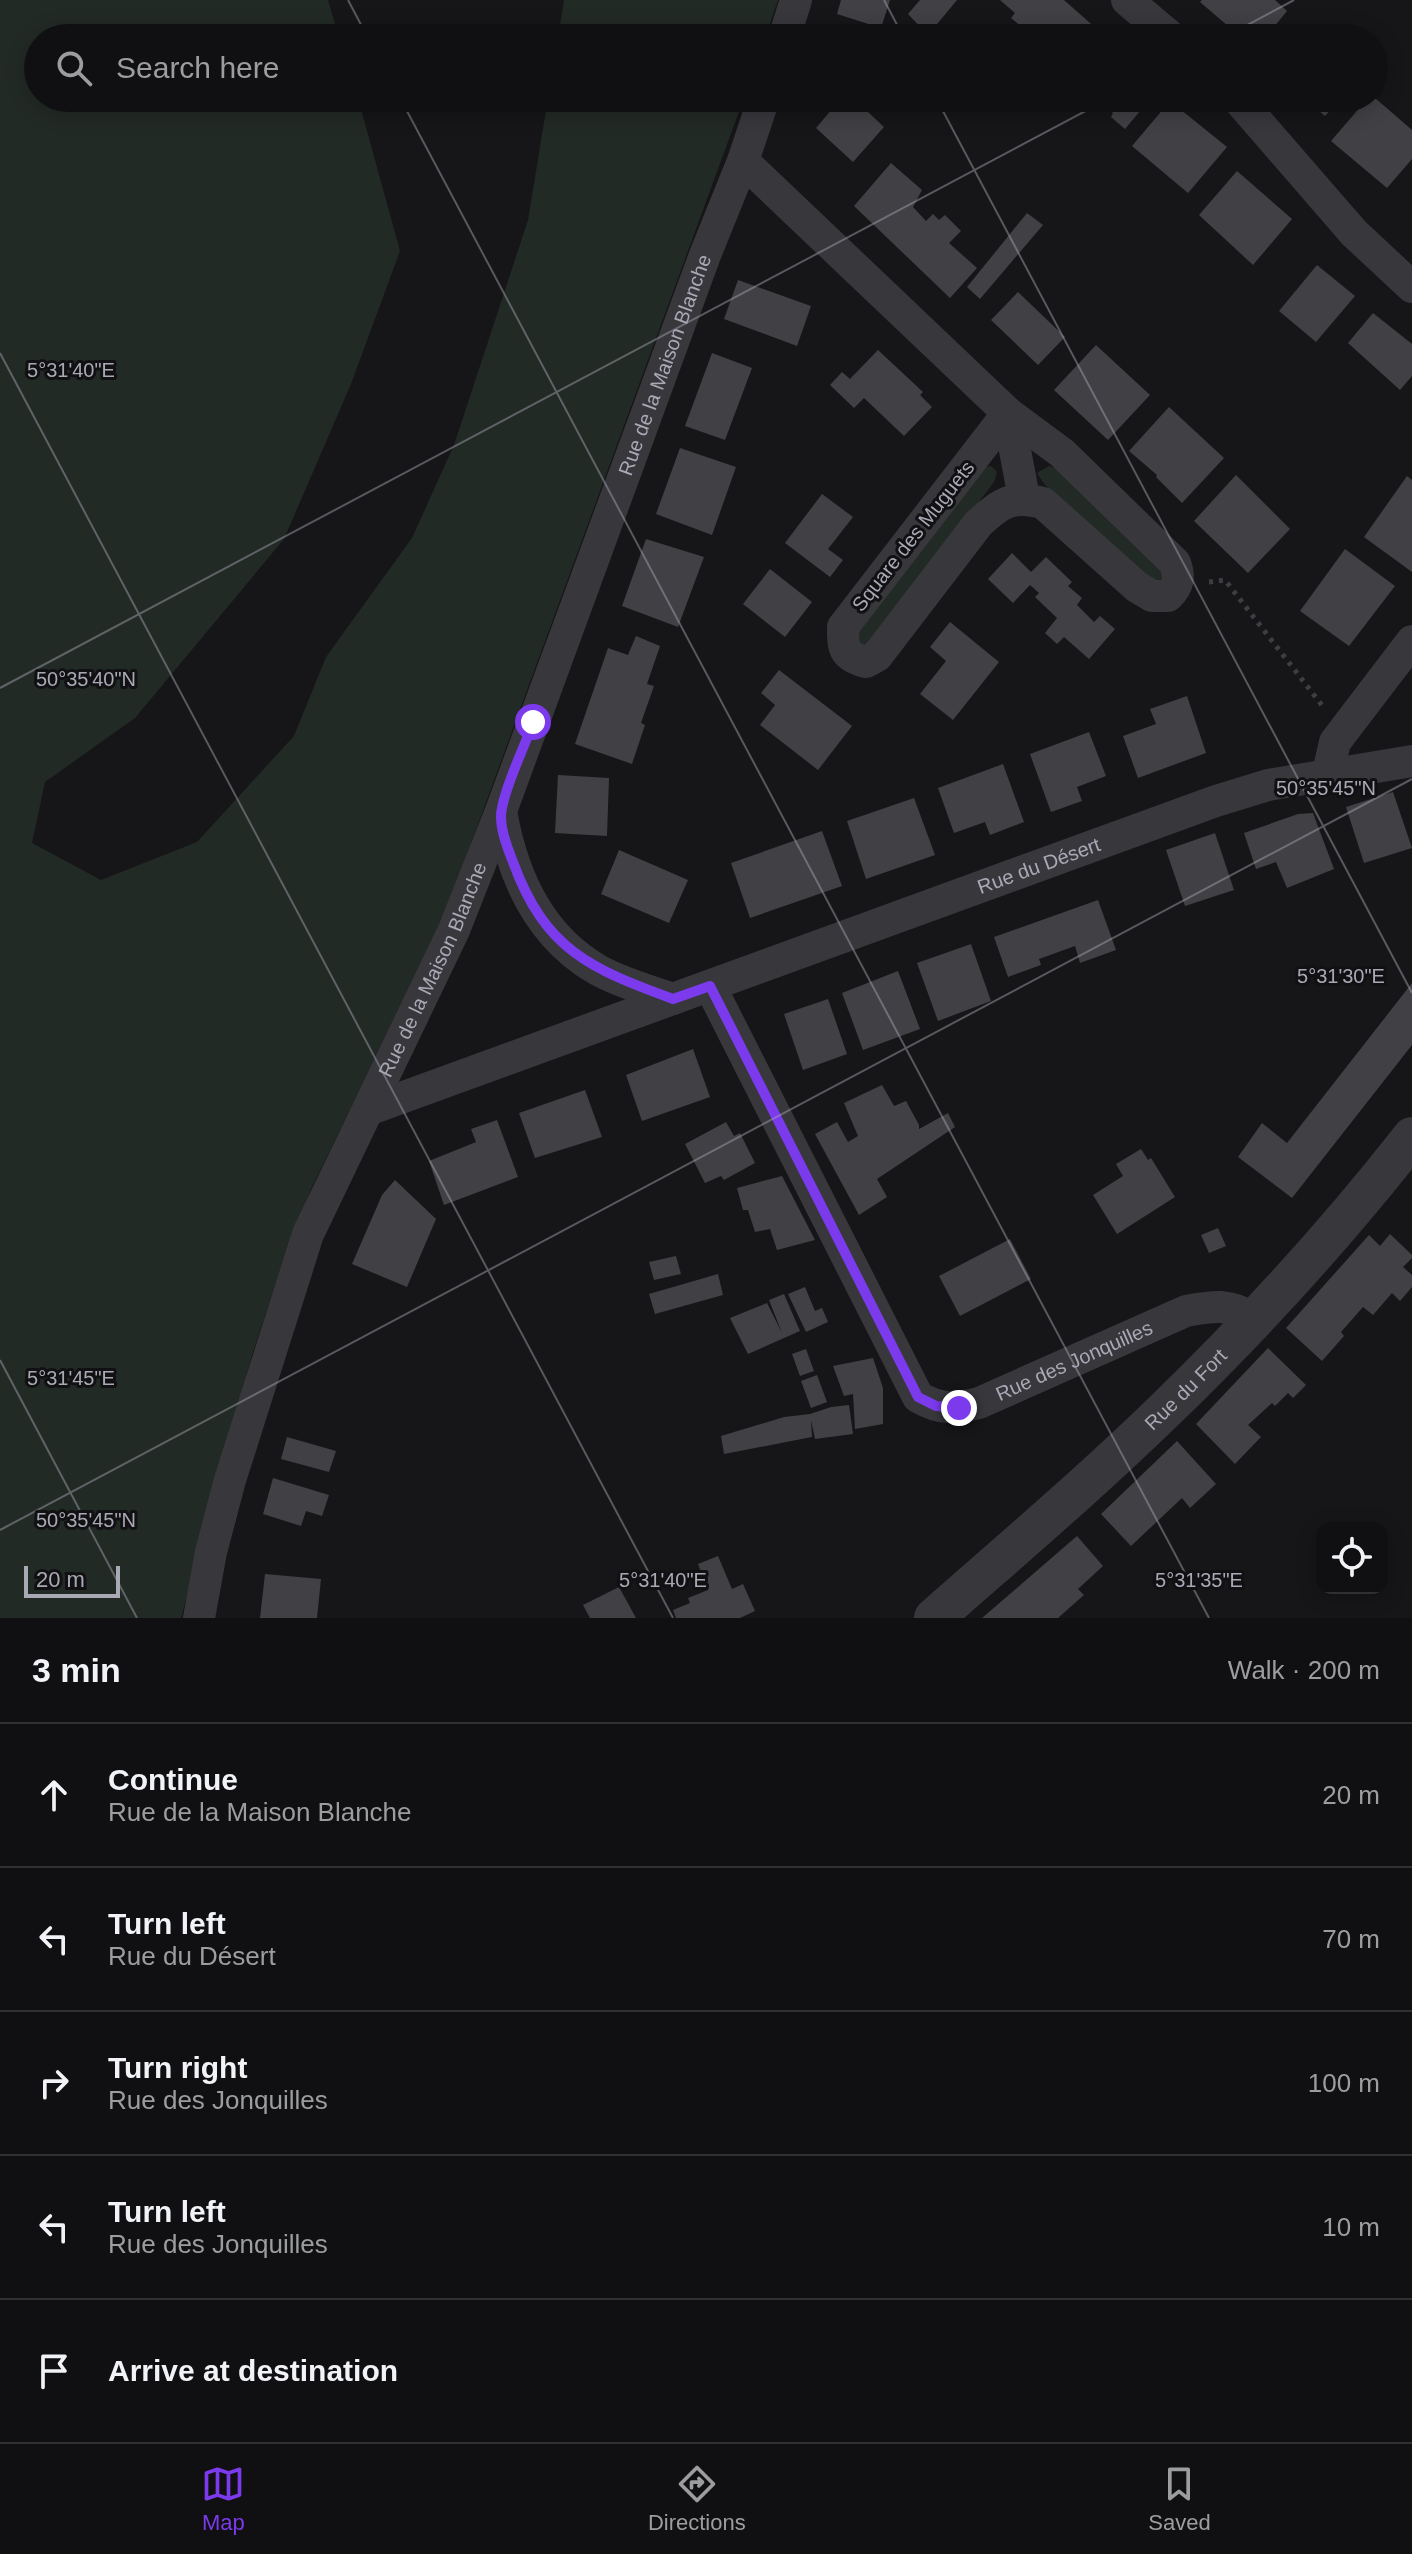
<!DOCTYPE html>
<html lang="en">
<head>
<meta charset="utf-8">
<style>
  :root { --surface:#101012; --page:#1e1e20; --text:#f1f3f6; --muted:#9c9d9f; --line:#303032; --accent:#7c3aed }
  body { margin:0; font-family:Arial,sans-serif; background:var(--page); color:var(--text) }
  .controls { position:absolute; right:24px; bottom:24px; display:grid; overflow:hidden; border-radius:16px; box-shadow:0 4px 20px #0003 }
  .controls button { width:72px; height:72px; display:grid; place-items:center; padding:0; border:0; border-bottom:2px solid var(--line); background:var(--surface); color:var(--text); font:40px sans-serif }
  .scale { position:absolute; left:24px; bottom:20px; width:96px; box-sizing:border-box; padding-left:8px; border:4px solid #a9a9b6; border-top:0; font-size:22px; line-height:28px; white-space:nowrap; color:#a9a9b6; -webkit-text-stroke:6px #111113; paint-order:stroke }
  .stop { position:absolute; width:24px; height:24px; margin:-18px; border:6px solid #7c3aed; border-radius:50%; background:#fff }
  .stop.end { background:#7c3aed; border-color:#fff; box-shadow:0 2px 8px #0008 }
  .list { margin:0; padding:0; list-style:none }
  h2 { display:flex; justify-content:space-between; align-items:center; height:104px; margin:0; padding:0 32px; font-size:34px }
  h2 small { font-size:26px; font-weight:400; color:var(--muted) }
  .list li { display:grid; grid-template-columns:52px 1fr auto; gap:24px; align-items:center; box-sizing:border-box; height:144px; padding:0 32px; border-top:2px solid var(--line) }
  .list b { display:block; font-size:30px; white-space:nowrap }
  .list p { margin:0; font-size:26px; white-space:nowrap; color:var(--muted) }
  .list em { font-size:26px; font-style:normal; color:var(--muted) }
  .icon { flex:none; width:44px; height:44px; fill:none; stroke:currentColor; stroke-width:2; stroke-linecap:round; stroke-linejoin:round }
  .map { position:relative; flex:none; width:1412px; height:1618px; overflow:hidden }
  .search { position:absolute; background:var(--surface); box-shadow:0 4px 20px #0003; left:24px; right:24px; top:24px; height:88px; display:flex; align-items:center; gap:20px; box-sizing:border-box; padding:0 28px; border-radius:44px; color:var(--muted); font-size:30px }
  .sheet { height:824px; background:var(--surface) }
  nav { display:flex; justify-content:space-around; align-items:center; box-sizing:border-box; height:112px; border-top:2px solid var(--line); background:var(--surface); font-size:22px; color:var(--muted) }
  nav a { display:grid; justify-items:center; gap:4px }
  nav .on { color:var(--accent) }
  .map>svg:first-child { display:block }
</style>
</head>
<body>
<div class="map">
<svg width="1412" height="1618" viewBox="0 0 1412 1618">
  <rect width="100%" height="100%" fill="#161618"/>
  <g fill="#222a26">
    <polygon points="0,0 328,0 339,38 38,38 38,98 358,98 400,251 351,384 284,539 135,718 45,782 32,843 101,880 197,842 294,736 326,657 412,538 454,445 528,220 548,98 744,98 444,917 311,1189 280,1270 252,1355 181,1618 0,1618"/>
    <polygon points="564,0 778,0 765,38 558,38"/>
    <polygon points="991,466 997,472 994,482 871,644 858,645 855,633 980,468"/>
    <polygon points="1049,466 1059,469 1167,573 1158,581 1148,582 1045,485 1037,473"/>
  </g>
  <g fill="#414044">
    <polygon points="841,0 890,0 881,28 837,14"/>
    <polygon points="920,0 957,0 928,35 908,14"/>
    <polygon points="1000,0 1064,0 1107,38 1035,38 1011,18 1015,13"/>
    <polygon points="1202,0 1275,0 1287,11 1265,38 1242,38 1200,2"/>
    <polygon points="834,98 853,98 884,127 853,162 816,128 839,101"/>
    <polygon points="1095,98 1151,98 1125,129 1111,117 1113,113"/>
    <polygon points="1304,98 1341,98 1325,116"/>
    <polygon points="1368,98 1375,98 1412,130 1412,159 1387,188 1331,141"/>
    <polygon points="1170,101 1227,147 1188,193 1132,146"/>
    <polygon points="891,163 922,190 913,207 926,221 933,214 939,220 945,215 961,231 949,243 977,268 950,298 854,206"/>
    <polygon points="1237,171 1292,219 1253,265 1199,215"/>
    <polygon points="1027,213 1043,225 980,299 967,287"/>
    <polygon points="1317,265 1355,296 1316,342 1279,311"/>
    <polygon points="738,280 811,306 797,346 724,319"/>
    <polygon points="1018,292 1065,337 1038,365 991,320"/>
    <polygon points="1373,313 1412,344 1412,376 1400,390 1348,343"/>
    <polygon points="1096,345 1150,395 1108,440 1054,390"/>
    <polygon points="878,350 923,392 920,395 932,407 904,436 864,398 854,408 830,385 842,372 850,379"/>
    <polygon points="712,353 752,368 725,440 685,426"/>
    <polygon points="1169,407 1224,458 1182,503 1156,477 1157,475 1129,451"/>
    <polygon points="680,448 736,467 712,535 656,514"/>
    <polygon points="1236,475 1290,529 1248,573 1194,521"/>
    <polygon points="1407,476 1412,480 1412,572 1364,537"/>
    <polygon points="822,494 853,517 828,549 843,560 830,577 785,543"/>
    <polygon points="646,539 704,557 678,627 622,606"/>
    <polygon points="1345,549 1395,586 1349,646 1300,611"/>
    <polygon points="1012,553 1031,572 1046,557 1072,582 1068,586 1082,598 1077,605 1094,622 1100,616 1115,629 1089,659 1064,637 1057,644 1045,633 1057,618 1035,597 1039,593 1030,585 1013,603 988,579"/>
    <polygon points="770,569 812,602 785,637 743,604"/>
    <polygon points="950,622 999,662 953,720 920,694 946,661 930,647"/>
    <polygon points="636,636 660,646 647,684 654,686 641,723 645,725 632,764 575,744 608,648 628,655"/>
    <polygon points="779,670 852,726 818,770 760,725 775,705 761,693"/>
    <polygon points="1187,696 1206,753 1138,778 1123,736 1156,724 1150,709"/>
    <polygon points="1089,732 1106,776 1077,787 1082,801 1051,812 1030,754"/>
    <polygon points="1003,764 1024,822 990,835 985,822 954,833 938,788"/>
    <polygon points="558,775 609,778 607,836 555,833"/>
    <polygon points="1393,792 1412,848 1364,863 1346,807"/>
    <polygon points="914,798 935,855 866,879 847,821"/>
    <polygon points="1313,813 1334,869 1287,888 1276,862 1256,869 1244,833 1298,814"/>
    <polygon points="822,831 842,886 750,918 731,863"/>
    <polygon points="1215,833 1234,890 1185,906 1166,850"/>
    <polygon points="619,850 688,880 669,923 601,894"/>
    <polygon points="1098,900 1116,950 1080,963 1075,946 1039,959 1041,965 1008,977 994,937"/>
    <polygon points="971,944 991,1001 938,1021 917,963"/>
    <polygon points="898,971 920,1029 863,1050 842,993"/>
    <polygon points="1412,983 1412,1045 1292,1198 1238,1157 1262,1123 1287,1143"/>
    <polygon points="828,999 847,1054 803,1070 784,1014"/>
    <polygon points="693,1049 710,1097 642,1121 626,1075"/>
    <polygon points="882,1085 894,1106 906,1101 919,1125 919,1129 948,1113 955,1127 877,1179 887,1197 859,1215 815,1134 837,1122 848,1142 858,1136 844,1103"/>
    <polygon points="585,1090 602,1137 535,1158 519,1113"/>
    <polygon points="497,1120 518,1177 444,1205 429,1161 476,1142 471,1129"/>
    <polygon points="726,1122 734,1136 740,1133 755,1163 724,1180 721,1176 705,1183 685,1144"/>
    <polygon points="1141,1149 1148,1160 1151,1158 1175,1197 1117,1234 1093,1195 1123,1176 1116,1164"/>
    <polygon points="782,1176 815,1240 777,1250 770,1229 755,1232 748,1210 743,1210 737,1188"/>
    <polygon points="395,1180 436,1219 407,1287 352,1264 382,1195"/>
    <polygon points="1218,1228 1226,1246 1209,1253 1201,1235"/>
    <polygon points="1390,1234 1412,1255 1412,1258 1403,1267 1412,1275 1412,1287 1400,1301 1392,1293 1373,1315 1363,1307 1341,1332 1344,1336 1322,1361 1286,1328 1369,1235 1380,1246"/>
    <polygon points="1010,1239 1031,1279 960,1316 939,1276"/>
    <polygon points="676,1256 681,1274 654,1280 649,1262"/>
    <polygon points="718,1274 723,1295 655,1314 649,1294"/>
    <polygon points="805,1287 815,1311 822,1308 828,1322 806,1332 788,1294"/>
    <polygon points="784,1294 800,1331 748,1354 730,1318 767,1303 782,1333 769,1300"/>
    <polygon points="1268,1348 1306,1385 1293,1398 1288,1393 1275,1406 1272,1403 1248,1425 1261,1437 1235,1464 1196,1424"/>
    <polygon points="806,1349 814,1371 800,1376 792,1354"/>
    <polygon points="873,1358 883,1388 883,1424 855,1429 853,1394 844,1396 833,1366"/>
    <polygon points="817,1375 827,1402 811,1408 801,1381"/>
    <polygon points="849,1405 853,1434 815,1439 811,1420 812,1437 724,1454 721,1436 784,1417 810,1414 831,1407"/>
    <polygon points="287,1437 336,1451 329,1472 281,1459"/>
    <polygon points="1177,1441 1216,1484 1190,1508 1182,1498 1131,1546 1101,1514"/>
    <polygon points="273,1478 329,1495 322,1516 306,1511 301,1526 263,1514"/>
    <polygon points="1077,1536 1103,1566 1078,1589 1084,1595 1058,1618 982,1618"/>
    <polygon points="718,1556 732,1589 743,1584 755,1611 740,1618 676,1618 673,1610 690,1603 688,1598 708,1590 698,1564"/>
    <polygon points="265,1574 321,1579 317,1618 260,1618"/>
    <polygon points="619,1587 636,1618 590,1618 583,1605"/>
  </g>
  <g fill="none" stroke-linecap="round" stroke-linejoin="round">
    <polyline stroke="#3e3d43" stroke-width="5" stroke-dasharray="4 6" stroke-linecap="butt" points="1209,582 1225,580 1324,708"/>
    <g stroke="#38373c" stroke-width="32">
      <polyline points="1127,0 1172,38"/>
      <polyline points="784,38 796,0"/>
      <polyline points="1237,98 1354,233 1412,287"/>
      <polyline points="743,161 1008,413 1024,498"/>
      <path d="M1008 413 1062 453 1175 563C1180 577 1179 585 1168 596H1152L1137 587 1043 503C1013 495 1001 502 978 524L877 656 866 662C843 656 843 648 843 627Z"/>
      <polyline points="1327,777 1335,742 1412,641"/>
      <path d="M501 811C512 875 539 936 598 970 621 983 648 990 673 999"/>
      <path id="s1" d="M710 986 918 1397C941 1410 954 1409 979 1403L1186 1311C1215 1306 1229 1303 1255 1319"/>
      <path id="s2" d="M368 1110 1216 801 1268 785 1412 761"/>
      <path id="s3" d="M199 1618 211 1552 230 1480 308 1234 454 930 501 811 705 255 743 161 764 98"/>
    </g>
    <path stroke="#38373c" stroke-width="40" id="s4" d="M934 1618C1011 1550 1090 1483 1164 1411 1253 1325 1336 1234 1412 1137"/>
  </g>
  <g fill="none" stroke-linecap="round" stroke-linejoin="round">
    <path stroke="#7c3aed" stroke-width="10" d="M533 722C524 749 507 781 502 808 498 824 507 847 513 862 545 950 591 969 673 999L710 986 918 1397 936 1406 959 1408"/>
  </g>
  <path fill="none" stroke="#a9a9b6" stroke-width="2" stroke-opacity="0.45" d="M348 0 368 38M884 0 904 38M1223 38 1294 0M400 98 1209 1618M936 98 1412 993M0 353 673 1618M0 688 1110 98M0 1360 137 1618M0 1530 1412 779"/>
  <g text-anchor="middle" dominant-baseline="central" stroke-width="6" stroke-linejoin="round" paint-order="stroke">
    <g font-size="20" fill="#a9a9b6" stroke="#111113">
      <text stroke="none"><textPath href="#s3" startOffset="1340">Rue de la Maison Blanche</textPath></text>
      <text transform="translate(913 536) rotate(-52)">Square des Muguets</text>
      <text stroke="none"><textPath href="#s2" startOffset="714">Rue du Désert</textPath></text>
      <text stroke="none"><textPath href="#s3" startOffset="692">Rue de la Maison Blanche</textPath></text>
      <text stroke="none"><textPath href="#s1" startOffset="628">Rue des Jonquilles</textPath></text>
      <text stroke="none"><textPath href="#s4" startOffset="340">Rue du Fort</textPath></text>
    </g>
  </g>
  <g font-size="20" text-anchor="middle" fill="#a9a9b6" stroke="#111113" stroke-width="6" stroke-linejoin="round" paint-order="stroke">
    <text x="71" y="377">5°31'40"E</text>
    <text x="86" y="686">50°35'40"N</text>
    <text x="1326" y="795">50°35'45"N</text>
    <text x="1341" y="983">5°31'30"E</text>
    <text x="71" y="1385">5°31'45"E</text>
    <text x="86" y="1527">50°35'45"N</text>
    <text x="663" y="1587">5°31'40"E</text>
    <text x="1199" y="1587">5°31'35"E</text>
  </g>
</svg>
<div class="controls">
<button><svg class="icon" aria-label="locate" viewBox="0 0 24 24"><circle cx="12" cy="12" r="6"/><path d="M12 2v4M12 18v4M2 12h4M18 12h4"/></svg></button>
</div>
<div class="scale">20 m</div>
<div class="stop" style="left:533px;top:722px"></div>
<div class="stop end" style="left:959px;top:1408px"></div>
<div class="search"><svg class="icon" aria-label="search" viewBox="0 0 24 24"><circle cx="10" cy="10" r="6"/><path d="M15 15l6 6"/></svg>Search here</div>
</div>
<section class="sheet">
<h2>3 min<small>Walk · 200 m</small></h2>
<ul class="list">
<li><svg class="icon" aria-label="ahead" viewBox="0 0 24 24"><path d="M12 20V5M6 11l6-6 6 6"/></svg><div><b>Continue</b><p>Rue de la Maison Blanche</p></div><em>20 m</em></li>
<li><svg class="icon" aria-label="left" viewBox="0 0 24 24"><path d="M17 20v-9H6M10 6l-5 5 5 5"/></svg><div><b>Turn left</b><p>Rue du Désert</p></div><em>70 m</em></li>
<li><svg class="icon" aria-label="right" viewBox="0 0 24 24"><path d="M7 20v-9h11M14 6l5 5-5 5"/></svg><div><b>Turn right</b><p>Rue des Jonquilles</p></div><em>100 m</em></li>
<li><svg class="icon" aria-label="left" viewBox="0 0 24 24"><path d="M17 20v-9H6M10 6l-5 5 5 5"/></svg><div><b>Turn left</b><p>Rue des Jonquilles</p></div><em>10 m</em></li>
<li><svg class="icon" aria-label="arrive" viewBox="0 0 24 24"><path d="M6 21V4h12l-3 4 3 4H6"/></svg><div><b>Arrive at destination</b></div></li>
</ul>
</section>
<nav>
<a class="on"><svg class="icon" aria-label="map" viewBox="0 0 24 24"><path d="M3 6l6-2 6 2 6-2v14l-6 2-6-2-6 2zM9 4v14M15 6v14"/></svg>Map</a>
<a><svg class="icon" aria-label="directions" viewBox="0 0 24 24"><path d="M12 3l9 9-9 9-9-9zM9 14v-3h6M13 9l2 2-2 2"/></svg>Directions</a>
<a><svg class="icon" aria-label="saved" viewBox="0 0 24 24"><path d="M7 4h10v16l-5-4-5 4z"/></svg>Saved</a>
</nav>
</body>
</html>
